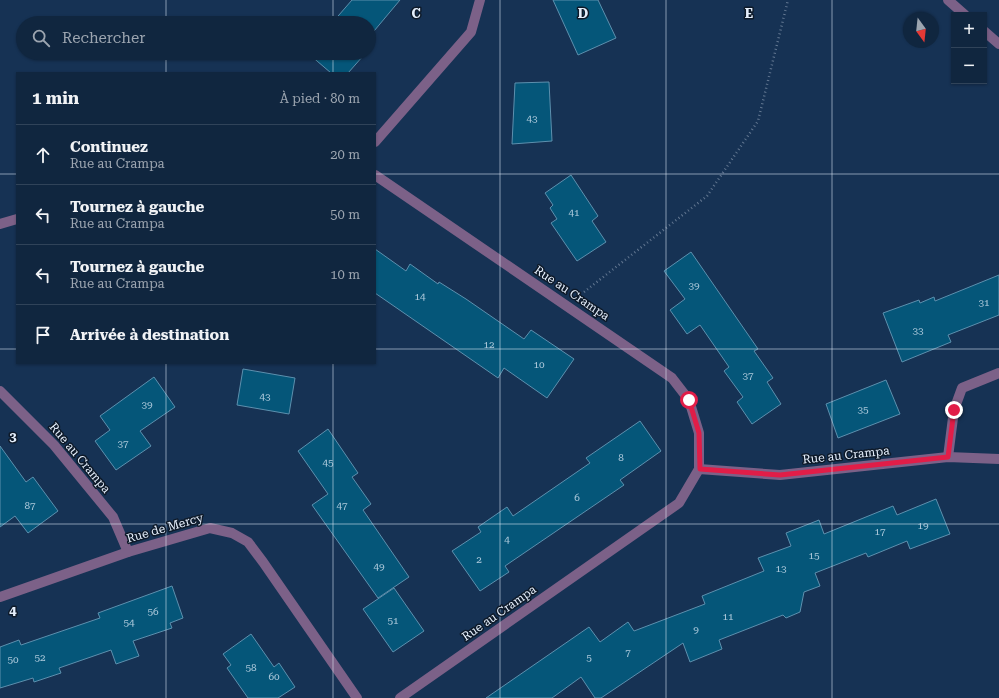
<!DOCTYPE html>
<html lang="fr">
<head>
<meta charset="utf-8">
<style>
  :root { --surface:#10263f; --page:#1e324a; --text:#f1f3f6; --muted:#9ca5b0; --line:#304359 }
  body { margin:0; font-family:"Roboto Serif",serif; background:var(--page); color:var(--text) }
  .controls { position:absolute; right:12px; top:12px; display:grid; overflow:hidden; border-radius:0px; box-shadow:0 1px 3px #0004 }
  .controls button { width:36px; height:36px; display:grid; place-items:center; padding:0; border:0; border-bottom:1px solid var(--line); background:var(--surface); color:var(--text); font:20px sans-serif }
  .compass { position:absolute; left:903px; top:12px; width:36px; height:36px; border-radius:50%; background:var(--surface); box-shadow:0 1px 3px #0004; rotate:165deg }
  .stop { position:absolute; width:12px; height:12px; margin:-9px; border:3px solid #e11d48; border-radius:50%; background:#fff }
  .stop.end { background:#e11d48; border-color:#fff; box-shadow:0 1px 4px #0008 }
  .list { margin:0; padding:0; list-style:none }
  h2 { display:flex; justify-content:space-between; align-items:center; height:52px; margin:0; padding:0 16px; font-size:17px }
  h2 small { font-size:13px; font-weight:400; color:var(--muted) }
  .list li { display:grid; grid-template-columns:26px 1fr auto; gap:12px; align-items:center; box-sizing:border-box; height:60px; padding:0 16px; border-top:1px solid var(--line) }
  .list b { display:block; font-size:15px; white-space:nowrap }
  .list p { margin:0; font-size:13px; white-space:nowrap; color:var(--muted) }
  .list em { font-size:13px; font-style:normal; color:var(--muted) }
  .icon { flex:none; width:22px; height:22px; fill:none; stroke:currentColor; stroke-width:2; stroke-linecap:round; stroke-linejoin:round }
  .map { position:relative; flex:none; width:999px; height:698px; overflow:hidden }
  .search { position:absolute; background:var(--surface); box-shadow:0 1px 3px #0004; left:16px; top:16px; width:360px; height:44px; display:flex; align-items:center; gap:10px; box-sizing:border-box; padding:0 14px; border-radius:22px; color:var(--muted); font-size:15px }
  .panel { position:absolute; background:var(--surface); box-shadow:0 1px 3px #0004; left:16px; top:72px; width:360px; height:292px; border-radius:0px }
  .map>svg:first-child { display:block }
</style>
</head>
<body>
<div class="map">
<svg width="999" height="698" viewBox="0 0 999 698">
  <rect width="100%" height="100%" fill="#163254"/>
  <g fill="#055679" stroke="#5d90ae">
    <polygon points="352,0 400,0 369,37 369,23 332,23"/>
    <polygon points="553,0 598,0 616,38 578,55"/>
    <polygon points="312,53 359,53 363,56 348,73 331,73 310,55"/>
    <polygon points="549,82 552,141 512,144 515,83"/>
    <polygon points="571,175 598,216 592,221 606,242 577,261 551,223 557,219 550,208 553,205 545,193"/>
    <polygon points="375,249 406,271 410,264 438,284 439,282 466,299 524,339 531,330 574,359 547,398 504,368 498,378 375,293"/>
    <polygon points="691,252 758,349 754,351 773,378 767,382 781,404 752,424 737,402 743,397 724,371 729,367 700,325 687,334 670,310 685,299 664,271"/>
    <polygon points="999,275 999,315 948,335 951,342 902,362 883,313 919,300 920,303 934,297 935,301"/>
    <polygon points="243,369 295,378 289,414 237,405"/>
    <polygon points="154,377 175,407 140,431 151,446 116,470 95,441 110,430 100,416"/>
    <polygon points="886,380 900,414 838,438 826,404"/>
    <polygon points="640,421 661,451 620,480 624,485 505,566 509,572 480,591 452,551 481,532 478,527 507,507 513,516 590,463 586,458"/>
    <polygon points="328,429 358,473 352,477 371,504 363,510 409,577 378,598 312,505 328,494 298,451"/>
    <polygon points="0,446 26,482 33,477 58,511 28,533 15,516 0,527"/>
    <polygon points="936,499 950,534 910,549 907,541 868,557 866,553 815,573 820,586 804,592 800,612 786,618 783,615 719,640 722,649 690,662 683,643 601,698 595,698 581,677 552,698 486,698 589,627 600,642 628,622 634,631 705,604 702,596 764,571 758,558 791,546 786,533 819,520 824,534 893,506 897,515"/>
    <polygon points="172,586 183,618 170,623 172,628 133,641 139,656 116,664 111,650 59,668 61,673 34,682 33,678 0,688 0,647 19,640 21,645 100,618 98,613"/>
    <polygon points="394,588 424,631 393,652 363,609"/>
    <polygon points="251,634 274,667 279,663 295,687 278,698 248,698 227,668 231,665 223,654"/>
  </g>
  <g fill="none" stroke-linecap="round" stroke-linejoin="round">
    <polyline stroke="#627791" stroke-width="2.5" stroke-dasharray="1 3" stroke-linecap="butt" points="584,292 707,196 758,121 788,0"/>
    <g stroke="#7c6188" stroke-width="10">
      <polyline points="948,0 965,15"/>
      <polyline points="984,31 999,44"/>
      <polyline points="375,142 471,32 480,0"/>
      <polyline points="375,175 672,378 689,400 699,433 699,469 679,503 400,698"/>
      <polyline points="0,224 17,219"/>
      <polyline points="0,391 54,445 113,517 128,552"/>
      <polyline points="948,457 954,410 962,388 999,373"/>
      <polyline points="699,469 780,475 948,457 999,459"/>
      <polyline points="0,597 128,552 210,528 232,533 248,542 263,562 357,698"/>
    </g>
  </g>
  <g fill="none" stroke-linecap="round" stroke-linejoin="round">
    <polyline stroke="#e11d48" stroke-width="5" points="689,400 699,433 700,469 780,475 948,457 954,410"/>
  </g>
  <path fill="none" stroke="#e5effc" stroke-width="1" stroke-opacity="0.55" d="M166 0V23M333 0V23M500 0V698M666 0V698M832 0V698M166 53V73M333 53V73M0 174H17M375 174H999M0 349H17M375 349H999M166 363V698M333 363V698M0 524H999"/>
  <g text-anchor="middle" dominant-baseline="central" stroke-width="3" stroke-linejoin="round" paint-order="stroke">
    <g font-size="10" fill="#adc9db">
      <text x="532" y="118">43</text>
      <text x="574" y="212">41</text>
      <text x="694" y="285">39</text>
      <text x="420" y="296">14</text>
      <text x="984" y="302">31</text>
      <text x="918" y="330">33</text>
      <text x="489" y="344">12</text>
      <text x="539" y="364">10</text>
      <text x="748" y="375">37</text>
      <text x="265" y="396">43</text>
      <text x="147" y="404">39</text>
      <text x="863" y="409">35</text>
      <text x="123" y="443">37</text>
      <text x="621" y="457">8</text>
      <text x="328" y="462">45</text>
      <text x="577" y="497">6</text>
      <text x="30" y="505">87</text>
      <text x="342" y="505">47</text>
      <text x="923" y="525">19</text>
      <text x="880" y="531">17</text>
      <text x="507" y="539">4</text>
      <text x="814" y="555">15</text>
      <text x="479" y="559">2</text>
      <text x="379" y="566">49</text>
      <text x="781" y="568">13</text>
      <text x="153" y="611">56</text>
      <text x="728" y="616">11</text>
      <text x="393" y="620">51</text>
      <text x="129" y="622">54</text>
      <text x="696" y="629">9</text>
      <text x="628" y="652">7</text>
      <text x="40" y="657">52</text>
      <text x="589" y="657">5</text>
      <text x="13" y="659">50</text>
      <text x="251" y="667">58</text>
      <text x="274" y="676">60</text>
    </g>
    <g font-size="12" fill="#e5effc" stroke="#0e1a29">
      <text transform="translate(572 293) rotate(34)">Rue au Crampa</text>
      <text transform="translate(846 455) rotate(-6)">Rue au Crampa</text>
      <text transform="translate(80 458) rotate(50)">Rue au Crampa</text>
      <text transform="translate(165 528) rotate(-16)">Rue de Mercy</text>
      <text transform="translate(499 613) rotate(-35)">Rue au Crampa</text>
    </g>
  </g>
  <g font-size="13" text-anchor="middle" font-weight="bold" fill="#e5effc" stroke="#0e1a29" stroke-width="3" stroke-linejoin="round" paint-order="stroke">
    <text x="416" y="18">C</text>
    <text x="583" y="18">D</text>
    <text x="749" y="18">E</text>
    <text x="13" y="441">3</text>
    <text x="13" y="615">4</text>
  </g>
</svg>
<div class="controls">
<button>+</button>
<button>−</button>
</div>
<svg class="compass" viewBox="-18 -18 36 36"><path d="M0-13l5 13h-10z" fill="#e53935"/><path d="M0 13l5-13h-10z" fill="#9ca5b0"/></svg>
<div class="stop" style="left:689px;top:400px"></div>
<div class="stop end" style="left:954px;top:410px"></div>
<div class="search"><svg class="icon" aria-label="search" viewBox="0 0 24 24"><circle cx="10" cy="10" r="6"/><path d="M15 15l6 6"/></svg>Rechercher</div>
<section class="panel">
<h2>1 min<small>À pied · 80 m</small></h2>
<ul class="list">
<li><svg class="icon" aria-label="ahead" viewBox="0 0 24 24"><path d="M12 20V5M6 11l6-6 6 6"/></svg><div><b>Continuez</b><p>Rue au Crampa</p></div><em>20 m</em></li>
<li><svg class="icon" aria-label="left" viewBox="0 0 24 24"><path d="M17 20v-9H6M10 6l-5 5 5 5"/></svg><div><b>Tournez à gauche</b><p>Rue au Crampa</p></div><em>50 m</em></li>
<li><svg class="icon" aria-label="left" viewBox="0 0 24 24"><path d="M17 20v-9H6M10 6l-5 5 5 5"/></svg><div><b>Tournez à gauche</b><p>Rue au Crampa</p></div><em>10 m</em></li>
<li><svg class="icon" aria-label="arrive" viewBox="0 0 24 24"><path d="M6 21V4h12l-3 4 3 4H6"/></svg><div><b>Arrivée à destination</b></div></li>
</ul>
</section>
</div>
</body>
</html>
